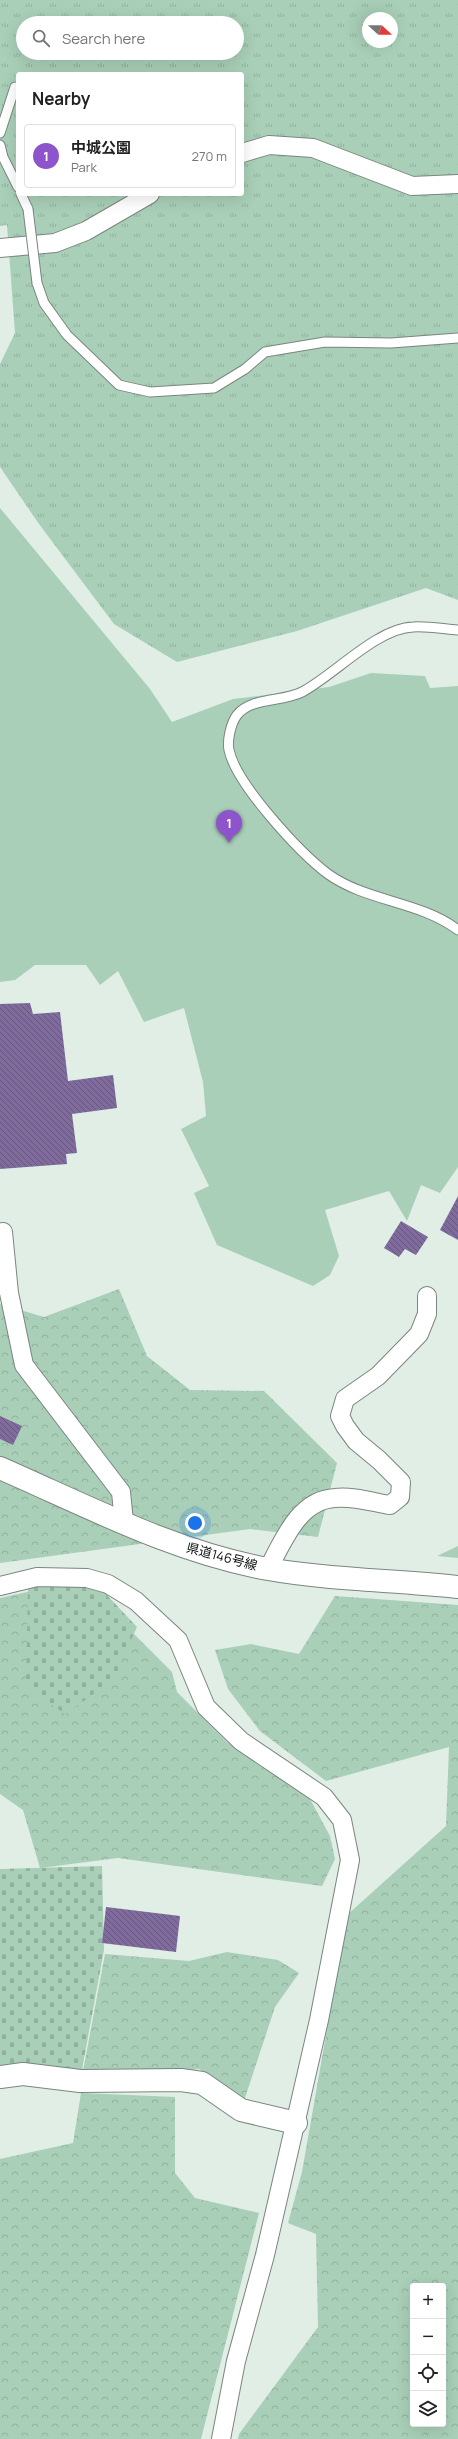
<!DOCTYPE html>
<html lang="en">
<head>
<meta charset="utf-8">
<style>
  :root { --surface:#fff; --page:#f2f2f2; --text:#222; --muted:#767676; --line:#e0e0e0; --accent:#8e54cb }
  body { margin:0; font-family:Manrope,"Noto Sans JP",sans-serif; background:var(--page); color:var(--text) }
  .controls { position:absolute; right:12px; bottom:12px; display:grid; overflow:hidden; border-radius:4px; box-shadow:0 4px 16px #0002 }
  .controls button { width:36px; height:36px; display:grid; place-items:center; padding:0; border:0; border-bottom:1px solid var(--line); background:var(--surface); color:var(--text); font:20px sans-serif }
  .compass { position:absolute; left:362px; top:12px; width:36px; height:36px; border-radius:50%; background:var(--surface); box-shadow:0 4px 16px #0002; rotate:111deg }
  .you { position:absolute; left:195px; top:1523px; width:14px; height:14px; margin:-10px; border:3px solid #fff; border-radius:50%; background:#1a73e8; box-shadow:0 0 0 6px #1a73e833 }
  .badge { display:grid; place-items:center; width:26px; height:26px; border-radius:50%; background:var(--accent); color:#fff; font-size:13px; font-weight:700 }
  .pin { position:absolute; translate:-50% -33px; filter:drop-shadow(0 1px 2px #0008) }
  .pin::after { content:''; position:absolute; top:21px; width:14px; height:12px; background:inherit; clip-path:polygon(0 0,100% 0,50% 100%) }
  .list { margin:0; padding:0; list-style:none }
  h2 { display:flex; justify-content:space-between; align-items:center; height:52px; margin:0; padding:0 16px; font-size:17px }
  h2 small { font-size:13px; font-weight:400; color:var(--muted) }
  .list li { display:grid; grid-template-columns:26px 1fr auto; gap:12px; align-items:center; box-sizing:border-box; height:64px; margin:0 8px 8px; padding:0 8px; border:1px solid var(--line); border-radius:4px }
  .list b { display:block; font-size:15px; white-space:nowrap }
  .list p { margin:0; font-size:13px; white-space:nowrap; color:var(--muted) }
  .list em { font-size:13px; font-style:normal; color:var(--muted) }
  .icon { flex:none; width:22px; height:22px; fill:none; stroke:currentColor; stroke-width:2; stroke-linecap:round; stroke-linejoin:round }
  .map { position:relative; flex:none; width:458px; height:2439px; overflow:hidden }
  .search { position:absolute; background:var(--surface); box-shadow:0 4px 16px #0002; left:16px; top:16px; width:228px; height:44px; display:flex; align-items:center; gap:10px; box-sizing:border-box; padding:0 14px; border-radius:22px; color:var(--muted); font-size:15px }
  .panel { position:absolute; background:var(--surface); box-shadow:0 4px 16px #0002; left:16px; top:72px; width:228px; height:124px; border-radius:4px }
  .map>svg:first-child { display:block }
</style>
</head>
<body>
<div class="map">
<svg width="458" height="2439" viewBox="0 0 458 2439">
  <defs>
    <pattern id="grass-tufts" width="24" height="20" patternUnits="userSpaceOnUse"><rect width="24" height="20" fill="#a9cfb8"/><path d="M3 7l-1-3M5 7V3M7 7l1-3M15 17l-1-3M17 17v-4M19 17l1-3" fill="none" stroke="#90b19d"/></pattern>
    <pattern id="forest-crowns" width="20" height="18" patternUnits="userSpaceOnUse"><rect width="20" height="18" fill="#a9cfb8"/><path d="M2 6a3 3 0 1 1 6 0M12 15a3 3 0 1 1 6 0" fill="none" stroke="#90b19d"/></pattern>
    <pattern id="cemetery-stones" width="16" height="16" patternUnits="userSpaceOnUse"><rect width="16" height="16" fill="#a9cfb8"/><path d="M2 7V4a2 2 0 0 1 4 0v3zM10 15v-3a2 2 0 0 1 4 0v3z" fill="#90b19d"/></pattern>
    <pattern id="building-back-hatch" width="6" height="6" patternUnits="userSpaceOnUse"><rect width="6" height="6" fill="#806c9c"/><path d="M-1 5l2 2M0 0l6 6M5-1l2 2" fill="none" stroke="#67577e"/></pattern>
  </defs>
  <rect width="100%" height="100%" fill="#e0eee6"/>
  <path fill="url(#grass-tufts)" fill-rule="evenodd" d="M0 0H458V600L426 588 297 631 177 662 114 624 39 524 0 467V364L15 333 7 225 0 226ZM368 18H392V42H368ZM23 23H237V53H23ZM18 74H242V194H18Z"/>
  <g fill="url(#forest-crowns)" fill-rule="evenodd">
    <polygon points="119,1289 147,1356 190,1390 264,1391 337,1463 318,1537 250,1529 0,1563 0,1304 44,1317"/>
    <polygon points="27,1592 133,1633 172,1672 177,1692 228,1743 310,1799 330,1836 335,1859 322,1886 118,1858 40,1868 23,1810 0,1794 0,1598"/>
    <path d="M335 1596 458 1605V2439H238L239 2434 318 2327 316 2234 288 2223 302 2172 347 1915 446 1826 449 1747 326 1781 260 1731 228 1689 215 1650 251 1644 299 1654ZM413 2286H443V2424H413Z"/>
    <polygon points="227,1952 278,1960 299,1973 275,2007 243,2104 199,2069 170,2072 83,2071 105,1954 189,1961"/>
    <polygon points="81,2093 175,2097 175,2173 195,2198 259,2213 201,2439 0,2439 0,2159 73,2143"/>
  </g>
  <g fill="url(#cemetery-stones)">
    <polygon points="84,1582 103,1591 137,1627 112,1681 65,1714 26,1686 28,1587"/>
    <polygon points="102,1866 104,1950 81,2075 0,2071 0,1869"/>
  </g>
  <g fill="#a9cfb8">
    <polygon points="0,508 150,689 172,722 233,699 329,687 371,673 425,676 430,688 458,686 458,1167 440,1193 421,1185 407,1221 389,1191 325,1210 339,1256 330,1275 313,1286 217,1245 194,1193 209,1186 181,1129 206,1116 203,1082 184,1008 144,1022 118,971 100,985 86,965 35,965 15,980 0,982"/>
    <polygon points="458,1546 458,1558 437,1556"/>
  </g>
  <g fill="url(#building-back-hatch)">
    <polygon points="30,1003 33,1014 60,1012 68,1081 113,1075 117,1108 72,1114 77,1153 66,1154 67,1164 0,1169 0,1004"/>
    <polygon points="458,1196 458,1240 440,1230"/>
    <polygon points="401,1221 428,1237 416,1255 405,1249 399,1257 384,1248"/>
    <polygon points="0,1416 22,1426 13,1445 0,1439"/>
    <polygon points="106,1907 180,1916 176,1952 102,1943"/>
  </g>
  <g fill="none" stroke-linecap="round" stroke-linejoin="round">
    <defs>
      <g id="lane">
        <polyline points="0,133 15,87"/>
        <polyline points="0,145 3,157 18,187"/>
        <polyline points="21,194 28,209"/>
        <polyline points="37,283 44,303 67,335 119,385 150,392 214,388 245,369 265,352 325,342 391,343 458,338"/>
        <path d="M458 630C443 629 428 626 413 627 377 628 333 676 302 692 283 702 251 697 237 715 231 723 227 740 229 750 236 784 300 853 328 874 367 902 420 901 458 930"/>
      </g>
      <g id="street">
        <polyline points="242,153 269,145 313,148 412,186 458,184"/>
        <polyline points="0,248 55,243 86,231 150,194"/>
        <polyline points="3,1232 9,1293 24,1365 121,1492 124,1522"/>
        <path d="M268 1569C283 1542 298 1500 335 1498 353 1496 372 1502 390 1505L400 1497 401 1482 379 1460 356 1441 345 1426 340 1416 345 1399 378 1376 419 1334 427 1314V1296"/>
        <polyline points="0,1586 37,1577 87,1578 108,1584 136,1601 178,1640 206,1707 241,1741 324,1797 342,1820 350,1860 319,2020 265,2255 236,2361 221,2439"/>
      </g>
      <g id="secondary">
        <path d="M0 1468C87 1506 174 1552 268 1569 330 1580 395 1580 458 1587"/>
        <polyline points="0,2077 23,2074 80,2081 181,2080 202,2083 241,2110 296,2123"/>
      </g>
    </defs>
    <use href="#lane" stroke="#7a867f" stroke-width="11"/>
    <use href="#street" stroke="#7a867f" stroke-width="20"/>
    <use href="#secondary" stroke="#7a867f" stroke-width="24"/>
    <use href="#lane" stroke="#fff" stroke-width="9"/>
    <use href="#street" stroke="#fff" stroke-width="18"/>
    <use href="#secondary" stroke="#fff" stroke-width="22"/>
    <defs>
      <polyline id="lane-bridge" points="28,209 37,283"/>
    </defs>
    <use href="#lane-bridge" stroke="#7a867f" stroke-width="11" stroke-linecap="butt"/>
    <use href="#lane-bridge" stroke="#fff" stroke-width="9"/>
  </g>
  <g text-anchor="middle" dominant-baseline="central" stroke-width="4" stroke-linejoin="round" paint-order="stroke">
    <g font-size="13" fill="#0a0f0c" stroke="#fff">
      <text transform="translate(222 1556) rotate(15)">県道146号線</text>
    </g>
  </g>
</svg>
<div class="controls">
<button>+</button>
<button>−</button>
<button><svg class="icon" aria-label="locate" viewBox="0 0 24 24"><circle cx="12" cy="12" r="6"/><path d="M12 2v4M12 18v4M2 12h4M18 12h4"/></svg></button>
<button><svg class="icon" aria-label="layers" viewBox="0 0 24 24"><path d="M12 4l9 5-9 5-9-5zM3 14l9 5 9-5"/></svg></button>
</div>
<svg class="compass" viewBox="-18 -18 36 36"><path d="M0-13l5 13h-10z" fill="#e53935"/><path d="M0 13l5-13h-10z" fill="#767676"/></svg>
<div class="you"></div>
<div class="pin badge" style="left:229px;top:843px">1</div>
<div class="search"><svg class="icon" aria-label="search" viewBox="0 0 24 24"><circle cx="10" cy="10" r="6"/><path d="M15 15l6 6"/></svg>Search here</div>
<section class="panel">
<h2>Nearby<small></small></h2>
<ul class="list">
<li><span class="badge">1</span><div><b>中城公園</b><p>Park</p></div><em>270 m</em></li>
</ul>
</section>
</div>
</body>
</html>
